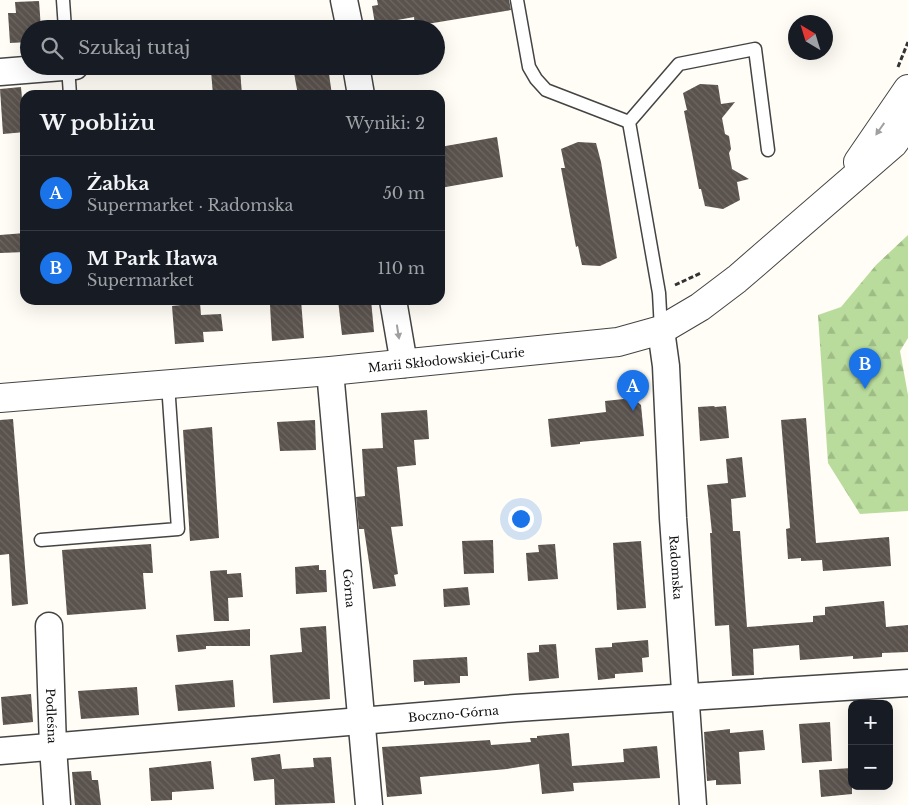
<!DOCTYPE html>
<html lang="pl">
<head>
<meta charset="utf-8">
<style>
  :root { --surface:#171b24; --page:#20242c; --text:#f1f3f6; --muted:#9ea1a6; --line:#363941; --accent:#1a73e8 }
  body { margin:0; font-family:"Libre Baskerville",serif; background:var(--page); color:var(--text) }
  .controls { position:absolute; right:15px; bottom:15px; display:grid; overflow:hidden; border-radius:10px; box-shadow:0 5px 20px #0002 }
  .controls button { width:45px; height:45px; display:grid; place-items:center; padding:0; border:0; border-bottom:1px solid var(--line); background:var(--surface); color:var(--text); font:25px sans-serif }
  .compass { position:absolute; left:788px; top:15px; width:45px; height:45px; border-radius:50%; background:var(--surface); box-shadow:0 5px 20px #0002; rotate:322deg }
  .you { position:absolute; left:520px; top:518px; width:18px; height:18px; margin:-12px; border:4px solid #fff; border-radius:50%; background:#1a73e8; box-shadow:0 0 0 8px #1a73e833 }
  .badge { display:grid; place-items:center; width:32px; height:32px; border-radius:50%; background:var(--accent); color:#fff; font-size:16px; font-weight:700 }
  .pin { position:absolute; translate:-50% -41px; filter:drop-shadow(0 1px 2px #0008) }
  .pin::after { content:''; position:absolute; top:26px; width:18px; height:15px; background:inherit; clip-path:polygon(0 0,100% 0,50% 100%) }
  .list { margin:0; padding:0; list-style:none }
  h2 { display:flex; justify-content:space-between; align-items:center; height:65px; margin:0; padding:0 20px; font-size:21px }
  h2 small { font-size:16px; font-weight:400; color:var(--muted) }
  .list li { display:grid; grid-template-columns:32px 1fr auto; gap:15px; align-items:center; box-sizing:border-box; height:75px; padding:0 20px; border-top:1px solid var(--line) }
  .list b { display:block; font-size:19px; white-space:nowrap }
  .list p { margin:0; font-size:16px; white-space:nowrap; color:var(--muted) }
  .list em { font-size:16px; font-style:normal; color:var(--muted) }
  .icon { flex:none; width:28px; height:28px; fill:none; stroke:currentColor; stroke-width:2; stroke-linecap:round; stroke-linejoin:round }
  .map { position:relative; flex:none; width:908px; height:805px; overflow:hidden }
  .search { position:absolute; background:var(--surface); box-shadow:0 5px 20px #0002; left:20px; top:20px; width:425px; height:55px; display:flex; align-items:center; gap:12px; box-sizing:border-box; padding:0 18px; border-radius:28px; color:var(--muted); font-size:19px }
  .panel { position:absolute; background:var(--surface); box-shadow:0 5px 20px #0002; left:20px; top:90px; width:425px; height:215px; border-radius:15px }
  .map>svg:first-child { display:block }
</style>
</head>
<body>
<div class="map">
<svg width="908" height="805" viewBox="0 0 908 805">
  <defs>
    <pattern id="forest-firs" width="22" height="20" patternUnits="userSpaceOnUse" patternTransform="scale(1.25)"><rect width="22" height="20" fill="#b9dc9c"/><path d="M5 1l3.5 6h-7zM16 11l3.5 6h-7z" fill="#9ebc85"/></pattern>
    <pattern id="building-back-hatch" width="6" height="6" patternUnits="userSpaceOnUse" patternTransform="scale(1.25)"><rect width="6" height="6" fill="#5a524d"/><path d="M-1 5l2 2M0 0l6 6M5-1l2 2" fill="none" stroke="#6d6662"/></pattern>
  </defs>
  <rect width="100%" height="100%" fill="#fffdf5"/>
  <polygon fill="url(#forest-firs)" points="908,235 908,338 900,351 908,395 908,511 860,514 828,463 818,315 841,307 876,265"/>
  <g fill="url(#building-back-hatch)">
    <polygon points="377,0 509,0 511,10 415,26 414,17 375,24 372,6 378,5"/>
    <polygon points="39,1 41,29 29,29 29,42 10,43 8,13 16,13 15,2"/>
    <polygon points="328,67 332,95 298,95 294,73"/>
    <polygon points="240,69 242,95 213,95 211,71"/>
    <polygon points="700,84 718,85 721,104 735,102 722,118 725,134 729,136 731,149 729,153 732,169 749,179 737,182 740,200 723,209 705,206 701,189 699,189 684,111 687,110 683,93"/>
    <polygon points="21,87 25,132 3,134 0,89"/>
    <polygon points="497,137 503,177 440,188 440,147"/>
    <polygon points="578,142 596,143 601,162 617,258 600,266 582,265 578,246 576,247 561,168 565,168 561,149"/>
    <polygon points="25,233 25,252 0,253 0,235"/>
    <polygon points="277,300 301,300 304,338 272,341 270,305 277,304"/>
    <polygon points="338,300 371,300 374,332 342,335"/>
    <polygon points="200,303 201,315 221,314 223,331 203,332 204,342 175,344 172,306"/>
    <polygon points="633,398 641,405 644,436 580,442 580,444 551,447 548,419 606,412 605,401"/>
    <polygon points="714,406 715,407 726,406 729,438 700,441 698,407"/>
    <polygon points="427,410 429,439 414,440 416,465 397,467 403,526 391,527 398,574 394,575 396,586 373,589 364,529 359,529 356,497 365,496 362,449 383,448 381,413"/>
    <polygon points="806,418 816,543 889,537 891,566 823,571 822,560 801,561 801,558 788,559 786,529 790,528 781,420"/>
    <polygon points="13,419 28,604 12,606 9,554 0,555 0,420"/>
    <polygon points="315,420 316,450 280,451 277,422"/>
    <polygon points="212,427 219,538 190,541 183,430"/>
    <polygon points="742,457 746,497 731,499 733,531 740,531 747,627 813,622 813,616 825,615 825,607 884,601 886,627 908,625 908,652 882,653 882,657 853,659 853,656 800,660 799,645 753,649 754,675 732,676 729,625 715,626 710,533 712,533 707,485 728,483 726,459"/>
    <polygon points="493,540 494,573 464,574 462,541"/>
    <polygon points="641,541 646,608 617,610 613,543"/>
    <polygon points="151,544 153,573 143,573 146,609 67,615 62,550"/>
    <polygon points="555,544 558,579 528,581 526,553 539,552 538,545"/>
    <polygon points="319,565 319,570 326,570 327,592 296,594 295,567"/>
    <polygon points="227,570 227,574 241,573 243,597 228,598 229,621 214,621 210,571"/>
    <polygon points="468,587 470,605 444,607 443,589"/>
    <polygon points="326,626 330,699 273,703 270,655 302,652 300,628"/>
    <polygon points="250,629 250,646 206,646 206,649 178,652 176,635"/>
    <polygon points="648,640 649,657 642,658 643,672 615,674 615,678 598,680 595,648 612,647 612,643"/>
    <polygon points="556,644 559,678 529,681 527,653 539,652 539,645"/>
    <polygon points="467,657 468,676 460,676 460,683 424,685 424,681 414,682 413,660"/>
    <polygon points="233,680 235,707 178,711 175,685"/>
    <polygon points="137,687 139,715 81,719 78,691"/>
    <polygon points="31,694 33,722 3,725 1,697"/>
    <polygon points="830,722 832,761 802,763 799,724"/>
    <polygon points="730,729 730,733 763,730 765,750 739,752 741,784 716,785 716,780 707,781 704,732"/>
    <polygon points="569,733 572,766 624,762 623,749 657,746 660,778 573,783 574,791 542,794 539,764 507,769 420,777 422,794 387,797 382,747 490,740 491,745 531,742 530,738 537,738 537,736"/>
    <polygon points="280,754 282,769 314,767 313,758 331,757 335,803 275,805 274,779 254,781 251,758"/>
    <polygon points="211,761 214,789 172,792 172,800 151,801 149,768"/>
    <polygon points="852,768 852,794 821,797 819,770"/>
    <polygon points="91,771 92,780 98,780 101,805 75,805 72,772"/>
  </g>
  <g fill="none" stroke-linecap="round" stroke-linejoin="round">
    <defs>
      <g id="service">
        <polyline points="63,0 65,29"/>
        <polyline points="517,0 529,67 536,79 546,90 629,122"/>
        <polyline points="68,66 70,95"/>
        <polyline points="661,330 659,293 629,122 679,64 755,49 768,150"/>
        <polyline points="41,540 178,529 168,384"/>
      </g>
      <g id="minor">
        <polyline points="344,0 350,29"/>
        <polyline points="356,66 361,95"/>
        <polyline points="0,72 75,66"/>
        <polyline points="393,300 404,364"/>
        <path id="s1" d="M661 330 666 366 673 518 693 805"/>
        <path id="s2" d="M330 371 369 805"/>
        <path id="s3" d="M49 626 53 747 57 805"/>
        <path id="s4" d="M0 751 516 708 908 683"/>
      </g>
      <g id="tertiary">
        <polyline points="858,162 908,89"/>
        <path id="s5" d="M0 398 330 371 618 342 661 330 700 307 737 279 893 144 908 124"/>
      </g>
    </defs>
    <use href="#service" stroke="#444" stroke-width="15"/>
    <use href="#minor" stroke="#444" stroke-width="29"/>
    <use href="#tertiary" stroke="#444" stroke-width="30"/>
    <g stroke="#333" stroke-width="3" stroke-dasharray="5 2.5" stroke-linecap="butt">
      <polyline points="898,67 908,42"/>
      <polyline points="675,285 701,273"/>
    </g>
    <use href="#service" stroke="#fff" stroke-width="12"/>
    <use href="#minor" stroke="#fff" stroke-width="26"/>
    <use href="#tertiary" stroke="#fff" stroke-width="28"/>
  </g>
  <defs><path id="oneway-solid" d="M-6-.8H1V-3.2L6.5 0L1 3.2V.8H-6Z" transform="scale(1.25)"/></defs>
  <g fill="#a0a0a0">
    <use href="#oneway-solid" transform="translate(880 129) rotate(125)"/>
    <use href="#oneway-solid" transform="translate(398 332) rotate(81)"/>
  </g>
  <g text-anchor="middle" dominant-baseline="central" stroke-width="5" stroke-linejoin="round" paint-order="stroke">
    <g font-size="12" fill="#111" stroke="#fff">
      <text stroke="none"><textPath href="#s5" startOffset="448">Marii Skłodowskiej-Curie</textPath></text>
      <text stroke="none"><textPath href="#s1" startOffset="238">Radomska</textPath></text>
      <text stroke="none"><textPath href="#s2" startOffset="218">Górna</textPath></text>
      <text stroke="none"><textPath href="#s4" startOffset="455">Boczno-Górna</textPath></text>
      <text stroke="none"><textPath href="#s3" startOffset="90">Podleśna</textPath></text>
    </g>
  </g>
</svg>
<div class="controls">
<button>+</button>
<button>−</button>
</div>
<svg class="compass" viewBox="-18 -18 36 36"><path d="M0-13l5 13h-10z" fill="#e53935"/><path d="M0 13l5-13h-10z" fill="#9ea1a6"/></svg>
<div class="you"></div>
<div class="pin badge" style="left:633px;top:411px">A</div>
<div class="pin badge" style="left:865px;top:389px">B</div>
<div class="search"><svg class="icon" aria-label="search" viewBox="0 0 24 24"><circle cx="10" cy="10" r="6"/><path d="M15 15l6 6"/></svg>Szukaj tutaj</div>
<section class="panel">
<h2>W pobliżu<small>Wyniki: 2</small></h2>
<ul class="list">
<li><span class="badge">A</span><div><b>Żabka</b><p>Supermarket · Radomska</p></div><em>50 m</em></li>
<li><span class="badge">B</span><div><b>M Park Iława</b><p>Supermarket</p></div><em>110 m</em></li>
</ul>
</section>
</div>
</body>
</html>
